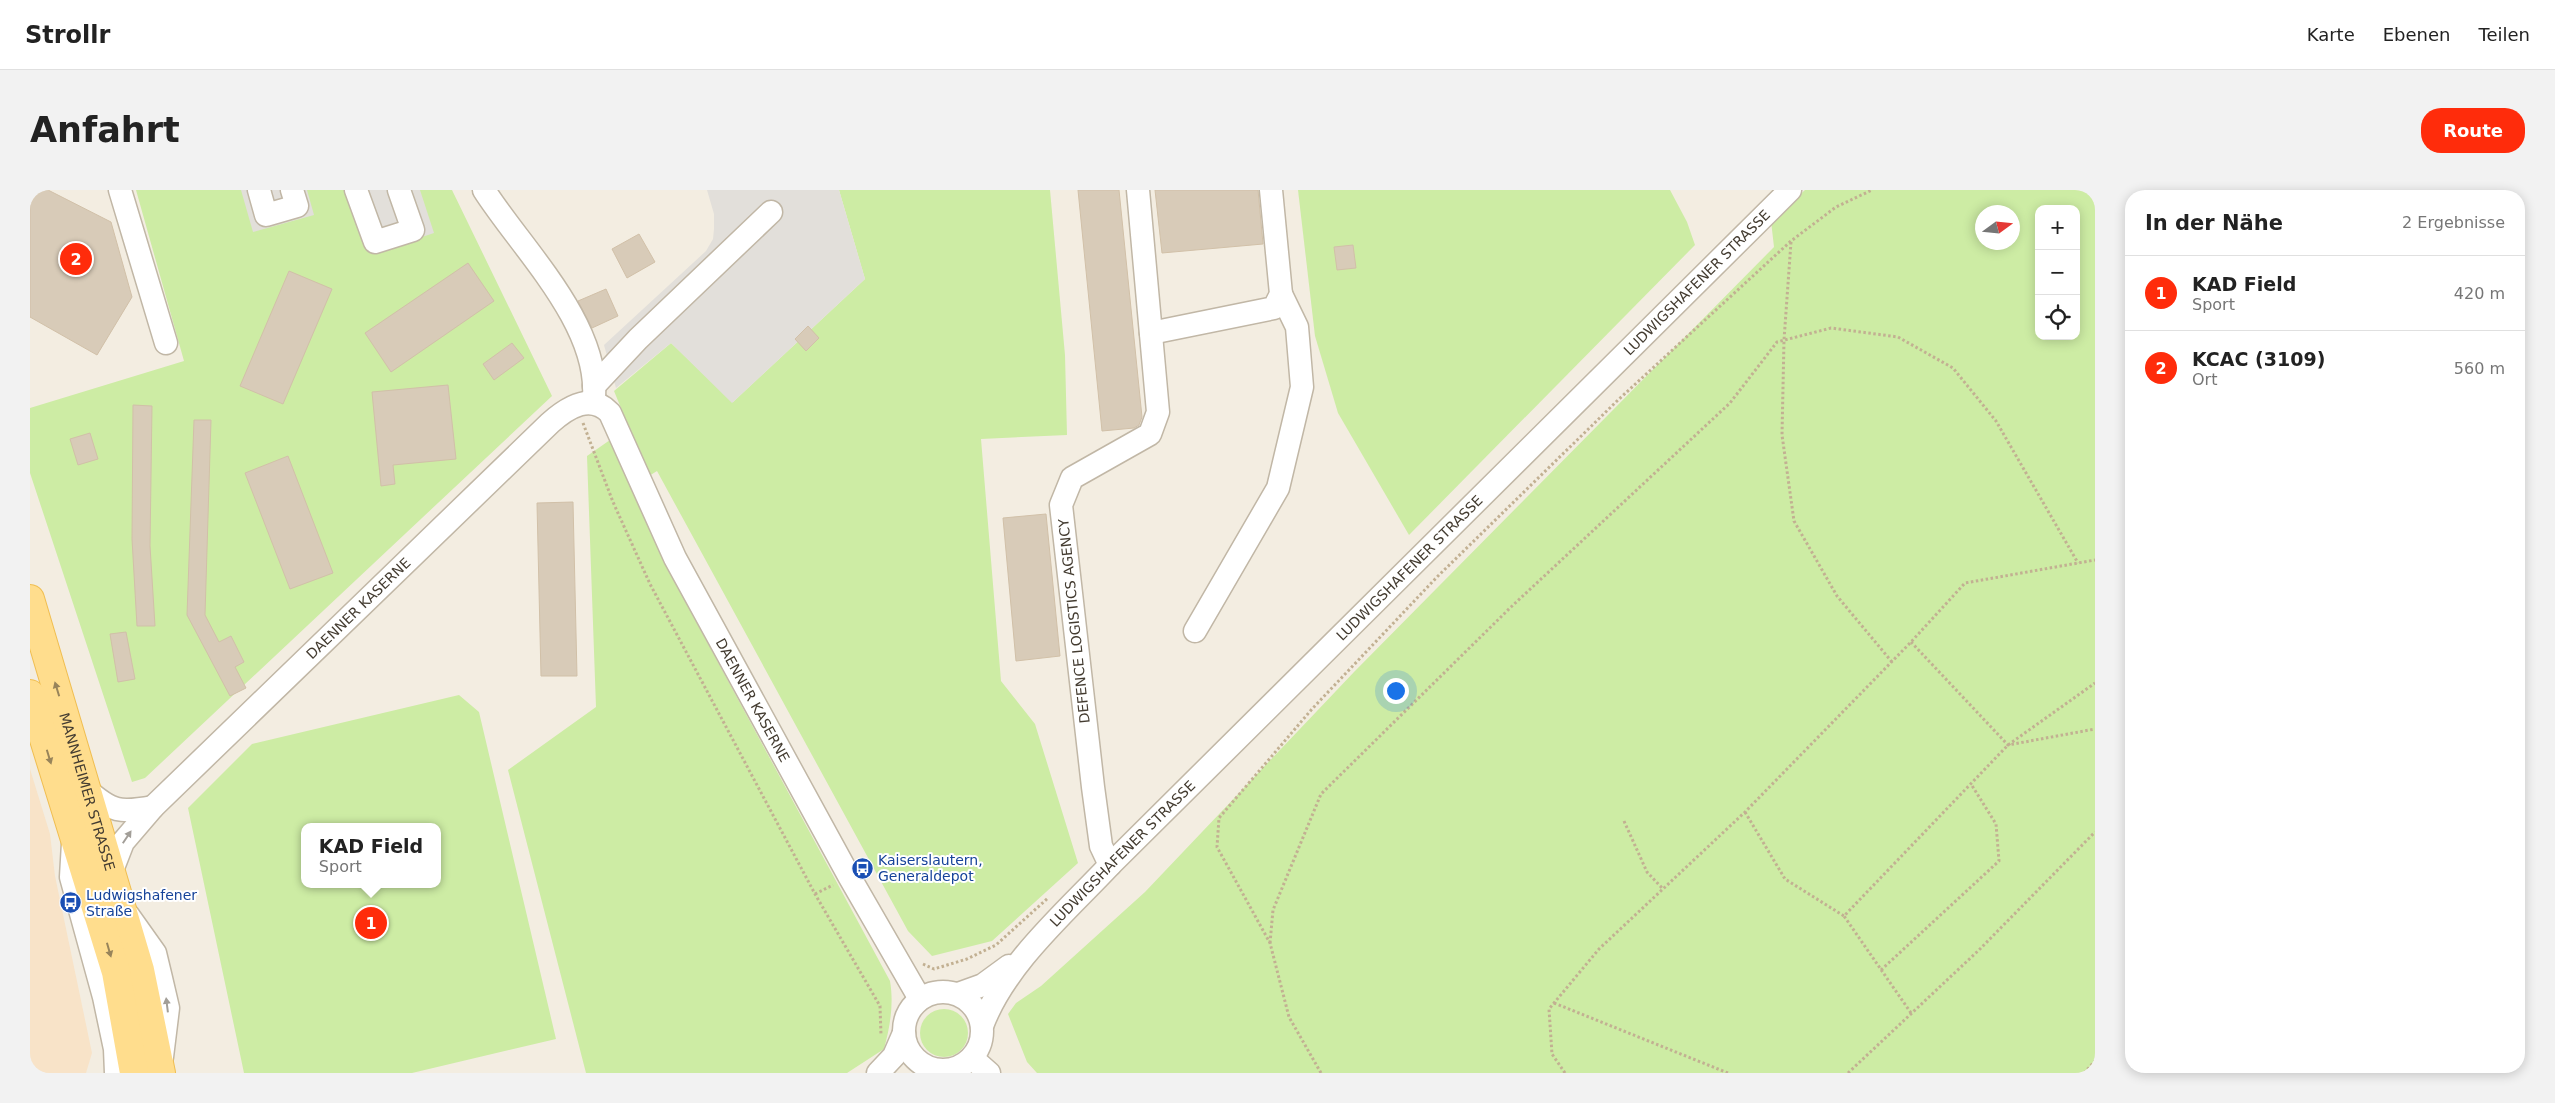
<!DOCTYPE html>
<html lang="de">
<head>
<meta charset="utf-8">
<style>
  :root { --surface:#fff; --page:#f2f2f2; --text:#222; --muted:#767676; --line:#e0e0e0; --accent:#ff2c0b }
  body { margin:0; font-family:"DejaVu Sans",sans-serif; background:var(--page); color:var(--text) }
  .controls { position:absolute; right:15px; top:15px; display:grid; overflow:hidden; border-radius:10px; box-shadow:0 2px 12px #0003 }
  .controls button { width:45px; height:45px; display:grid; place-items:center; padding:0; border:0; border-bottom:1px solid var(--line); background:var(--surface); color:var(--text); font:25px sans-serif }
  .compass { position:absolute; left:1945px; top:15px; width:45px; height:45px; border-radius:50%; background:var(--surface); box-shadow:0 2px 12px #0003; rotate:75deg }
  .you { position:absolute; left:1365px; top:500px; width:18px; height:18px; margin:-12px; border:4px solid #fff; border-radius:50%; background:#1a73e8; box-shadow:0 0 0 8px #1a73e833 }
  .badge { display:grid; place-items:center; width:32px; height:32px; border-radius:50%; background:var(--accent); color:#fff; font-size:16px; font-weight:700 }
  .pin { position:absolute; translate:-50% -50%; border:2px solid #fff; box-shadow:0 1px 5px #0006 }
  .popup { position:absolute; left:271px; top:633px; width:140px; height:65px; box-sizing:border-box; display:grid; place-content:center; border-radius:10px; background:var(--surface); filter:drop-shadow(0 1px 4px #0005); font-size:16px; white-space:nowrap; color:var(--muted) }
  .popup b { font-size:19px; color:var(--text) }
  .popup::after { content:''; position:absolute; left:50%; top:100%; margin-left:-10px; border:10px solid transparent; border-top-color:var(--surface) }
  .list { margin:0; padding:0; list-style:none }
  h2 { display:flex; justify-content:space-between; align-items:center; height:65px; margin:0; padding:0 20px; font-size:21px }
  h2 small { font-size:16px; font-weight:400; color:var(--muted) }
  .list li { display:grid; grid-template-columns:32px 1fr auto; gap:15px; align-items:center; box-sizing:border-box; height:75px; padding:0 20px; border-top:1px solid var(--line) }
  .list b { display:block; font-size:19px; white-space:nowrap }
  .list p { margin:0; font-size:16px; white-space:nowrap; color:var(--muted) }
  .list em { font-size:16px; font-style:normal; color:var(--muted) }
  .icon { flex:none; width:28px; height:28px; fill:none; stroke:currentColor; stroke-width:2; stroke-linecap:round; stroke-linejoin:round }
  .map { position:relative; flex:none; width:2065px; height:883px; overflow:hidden; border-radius:20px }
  header { display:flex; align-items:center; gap:30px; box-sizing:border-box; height:70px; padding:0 25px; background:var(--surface); border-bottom:1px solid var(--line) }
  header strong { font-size:24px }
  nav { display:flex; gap:28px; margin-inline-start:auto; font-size:18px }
  .intro { display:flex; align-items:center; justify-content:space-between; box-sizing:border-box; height:120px; padding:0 30px }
  h1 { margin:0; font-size:35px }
  .button { padding:12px 22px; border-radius:20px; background:var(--accent); color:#fff; font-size:18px; font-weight:700 }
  main { display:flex; gap:30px; padding:0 30px }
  aside { flex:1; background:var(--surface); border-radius:20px; box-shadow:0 2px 12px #0003 }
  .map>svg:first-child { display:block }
</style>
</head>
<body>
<header>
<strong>Strollr</strong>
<nav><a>Karte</a><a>Ebenen</a><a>Teilen</a></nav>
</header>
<div class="intro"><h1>Anfahrt</h1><a class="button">Route</a></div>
<main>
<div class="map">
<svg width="2065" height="883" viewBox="0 0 2065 883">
  <rect width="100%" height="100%" fill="#f3ede1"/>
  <polygon fill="#f8e3c8" points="0,579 20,644 25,686 62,863 56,883 0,883"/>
  <g fill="#cdeca4" fill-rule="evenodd">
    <polygon points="106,0 422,0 522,206 115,588 102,592 0,283 0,218 154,171"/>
    <polygon points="809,0 1020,0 1035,165 1037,245 951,249 971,491 1005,534 1048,673 962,751 902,766 878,741 627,281 619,286 584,201 641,153 703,212 835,89"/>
    <polygon points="1268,0 1640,0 1657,32 1665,55 1379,345 1308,223 1285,146"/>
    <path d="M1775 0H2065V883H1007L997 872 978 824 986 813 1011 796 1115 702 1324 482 1744 57 1741 31ZM2009 19H2046V146H2009ZM1952 22H1982V52H1952Z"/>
    <path d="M580 250 634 372 860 791C864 814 860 837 854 859L817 883H556L478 580 566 517 557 266Z"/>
    <path d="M429 505 449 522 526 849 382 883H214L158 618 222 554ZM275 637H407V694H275Z"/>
    <circle cx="914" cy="843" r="24"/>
  </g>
  <g fill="#e2dfda">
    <polygon points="211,0 277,0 284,25 223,42"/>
    <polygon points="319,0 390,0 404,43 341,64"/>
    <polygon points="677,0 809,0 835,89 702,213 641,153 586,198 574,155 676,61 683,49 684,39 684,24"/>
  </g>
  <g fill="#d8cbb8" stroke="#d1c0a8">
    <polygon points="0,0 18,0 81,32 102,107 67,165 0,127"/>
    <polygon points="1048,0 1089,0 1112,227 1109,235 1104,238 1072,241"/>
    <polygon points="1125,0 1228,0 1233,54 1132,63"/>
    <polygon points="609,44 625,72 597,88 582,59"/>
    <polygon points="1323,55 1326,78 1307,80 1304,57"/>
    <polygon points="438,73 464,111 361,182 335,143"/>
    <polygon points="259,81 302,99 253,214 210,196"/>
    <polygon points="576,99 588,126 562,138 548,111"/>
    <polygon points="778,136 789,148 776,161 765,149"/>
    <polygon points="482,153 494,168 464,190 453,174"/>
    <polygon points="418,195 426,269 363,275 365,294 351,296 342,202"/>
    <polygon points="103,215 122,216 120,356 125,436 107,436 102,349"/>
    <polygon points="164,230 181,230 175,425 189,452 201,446 214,472 205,477 216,498 200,506 157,425"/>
    <polygon points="60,243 68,269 48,275 40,249"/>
    <polygon points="258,266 303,383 260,399 215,283"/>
    <polygon points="543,312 547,486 511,486 507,313"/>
    <polygon points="1016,324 1030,466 986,471 973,328"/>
    <polygon points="96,442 105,489 88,492 80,444"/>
  </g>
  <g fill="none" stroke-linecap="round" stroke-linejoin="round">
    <defs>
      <g id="minor">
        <polyline points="90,0 136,153"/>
        <polyline points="229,0 236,25 267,16 262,0"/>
        <polyline points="326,0 345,52 383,40 369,0"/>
        <path d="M454 0C491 58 569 133 564 207"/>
        <polyline points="1121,143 1244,118 1251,104 1241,0"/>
        <polyline points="564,196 608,149 741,22"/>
        <polyline points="1165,441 1248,298 1272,197 1267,137 1251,104"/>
        <path d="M57 600C82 622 90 623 123 617"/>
        <polyline points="43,653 41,687 74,807 85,859 86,883"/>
        <polyline points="1080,675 1071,656 1063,597 1031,315 1042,288 1120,244 1128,222 1108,0"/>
        <path id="s1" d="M81 683 93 652 123 617 520 233C538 217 561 203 580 223L645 368 819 686 890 809"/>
        <polyline points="98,725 125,763 131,788 138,818 132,867"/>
        <circle cx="913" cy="841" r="39"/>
        <polyline points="928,804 953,795 979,776"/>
        <path id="s2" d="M952 836C975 774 1036 722 1080 675L1760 0"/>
        <polyline points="942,868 959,883"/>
        <polyline points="848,883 864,866 874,843"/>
      </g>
      <g id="major">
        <path id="s3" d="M0 409 110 780 131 883"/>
        <polyline points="0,504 86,782 104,883"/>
      </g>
    </defs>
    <use href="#minor" stroke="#c1b7a6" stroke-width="25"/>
    <use href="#major" stroke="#f0be51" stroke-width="30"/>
    <g stroke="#c2b092" stroke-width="3" stroke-dasharray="2.5 2.5" stroke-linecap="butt">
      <polyline points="1761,52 1754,150 1752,245 1764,331 1807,406 1862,472"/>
      <polyline points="553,233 583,312 620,394 785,704 850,816 851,845"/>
      <polyline points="1881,452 1978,555 2065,539"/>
      <polyline points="1715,622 1755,689 1814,726"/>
      <polyline points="1594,631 1617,682 1633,699"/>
      <polyline points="785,704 803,695"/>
      <polyline points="1240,753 1243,720 1291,604 1481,417 1700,213 1747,152 1801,138 1868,147 1923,178 1966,231 2048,373"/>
      <polyline points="893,774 904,779 937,769 966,755 1018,708"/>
      <polyline points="1851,780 1969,671 1966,634 1941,594"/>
      <polyline points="1524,813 1698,883"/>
      <polyline points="1881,823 1814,726 1978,555 2065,493"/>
      <polyline points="1291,883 1259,827 1240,753 1187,657 1189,628 1282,519 1407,387 1588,210 1761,51 1806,17 1842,0"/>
      <polyline points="1535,883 1522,864 1519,819 1569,759 1715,622 1881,452 1935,393 2065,370"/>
      <polyline points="1818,883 1949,760 2065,642"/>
      <polyline points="2054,883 2065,871"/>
    </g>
    <use href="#minor" stroke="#fff" stroke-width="22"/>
    <use href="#major" stroke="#ffdd8d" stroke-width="28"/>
  </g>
  <defs><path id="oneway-solid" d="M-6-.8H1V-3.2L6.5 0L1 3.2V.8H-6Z" transform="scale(1.25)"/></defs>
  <g fill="#98845a">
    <use href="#oneway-solid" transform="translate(27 499) rotate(-107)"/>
    <use href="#oneway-solid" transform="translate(19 567) rotate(73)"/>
    <use href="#oneway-solid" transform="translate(79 760) rotate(74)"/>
  </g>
  <g fill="#a29e98">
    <use href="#oneway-solid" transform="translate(97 647) rotate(-56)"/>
    <use href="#oneway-solid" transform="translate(137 815) rotate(-97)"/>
  </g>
  <defs>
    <symbol id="bus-disc" viewBox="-11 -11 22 22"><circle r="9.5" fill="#1a4fb4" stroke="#fff"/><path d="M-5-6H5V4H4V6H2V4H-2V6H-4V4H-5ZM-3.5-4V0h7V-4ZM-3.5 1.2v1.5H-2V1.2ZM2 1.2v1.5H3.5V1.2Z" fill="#fff"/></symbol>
  </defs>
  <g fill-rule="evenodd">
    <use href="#bus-disc" x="820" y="666" width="25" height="25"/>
    <use href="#bus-disc" x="28" y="700" width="25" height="25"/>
  </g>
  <g text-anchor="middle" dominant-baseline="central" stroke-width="4" stroke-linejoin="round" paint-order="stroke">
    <g font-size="14" fill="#443c31" stroke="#fff">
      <text stroke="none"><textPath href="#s2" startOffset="1034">LUDWIGSHAFENER STRASSE</textPath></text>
      <text stroke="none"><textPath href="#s2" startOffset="629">LUDWIGSHAFENER STRASSE</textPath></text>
      <text stroke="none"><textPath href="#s1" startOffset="365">DAENNER KASERNE</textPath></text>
      <text transform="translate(1044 431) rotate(-96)">DEFENCE LOGISTICS AGENCY</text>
      <text stroke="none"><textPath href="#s1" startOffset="1021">DAENNER KASERNE</textPath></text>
      <text stroke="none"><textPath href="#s3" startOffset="201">MANNHEIMER STRASSE</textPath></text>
      <text stroke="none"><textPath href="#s2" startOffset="224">LUDWIGSHAFENER STRASSE</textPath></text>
    </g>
    <g font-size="14" fill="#164399" stroke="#fff" text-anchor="start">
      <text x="848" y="670">Kaiserslautern,<tspan x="848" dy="16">Generaldepot</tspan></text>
      <text x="56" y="705">Ludwigshafener<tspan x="56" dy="16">Straße</tspan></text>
    </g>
  </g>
</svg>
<div class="controls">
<button>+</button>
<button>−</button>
<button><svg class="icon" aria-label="locate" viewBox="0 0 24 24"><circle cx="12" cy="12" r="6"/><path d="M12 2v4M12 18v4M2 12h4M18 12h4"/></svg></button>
</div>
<svg class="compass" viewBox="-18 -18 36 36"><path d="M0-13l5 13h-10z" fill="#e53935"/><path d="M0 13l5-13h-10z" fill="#767676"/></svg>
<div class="you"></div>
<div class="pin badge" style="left:341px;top:733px">1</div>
<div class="popup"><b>KAD Field</b>Sport</div>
<div class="pin badge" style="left:46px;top:69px">2</div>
</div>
<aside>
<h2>In der Nähe<small>2 Ergebnisse</small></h2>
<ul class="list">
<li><span class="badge">1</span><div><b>KAD Field</b><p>Sport</p></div><em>420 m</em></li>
<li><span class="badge">2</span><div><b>KCAC (3109)</b><p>Ort</p></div><em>560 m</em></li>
</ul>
</aside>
</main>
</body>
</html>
